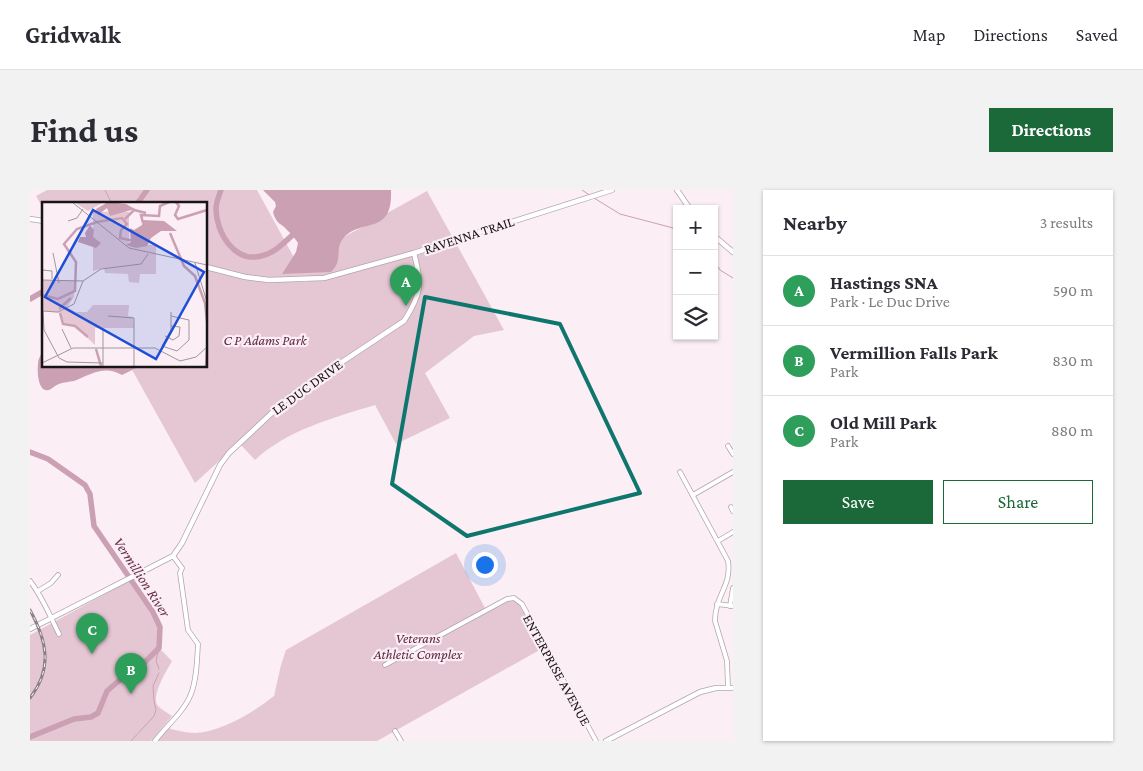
<!DOCTYPE html>
<html lang="en">
<head>
<meta charset="utf-8">
<style>
  :root { --surface:#fff; --page:#f2f2f3; --text:#2b2b33; --muted:#7c7c81; --line:#e1e1e2; --accent:#1b6838 }
  body { margin:0; font-family:"Crimson Pro",serif; background:var(--page); color:var(--text) }
  .controls { position:absolute; right:15px; top:15px; display:grid; overflow:hidden; border-radius:0px; box-shadow:0 1px 4px #0004 }
  .controls button { width:45px; height:45px; display:grid; place-items:center; padding:0; border:0; border-bottom:1px solid var(--line); background:var(--surface); color:var(--text); font:25px sans-serif }
  .you { position:absolute; left:454px; top:374px; width:18px; height:18px; margin:-12px; border:4px solid #fff; border-radius:50%; background:#1a73e8; box-shadow:0 0 0 8px #1a73e833 }
  .badge { display:grid; place-items:center; width:32px; height:32px; border-radius:50%; background:var(--accent); color:#fff; font-size:16px; font-weight:700 }
  .pin { position:absolute; translate:-50% -41px; filter:drop-shadow(0 1px 2px #0008) }
  .pin::after { content:''; position:absolute; top:26px; width:18px; height:15px; background:inherit; clip-path:polygon(0 0,100% 0,50% 100%) }
  .list { margin:0; padding:0; list-style:none }
  h2 { display:flex; justify-content:space-between; align-items:center; height:65px; margin:0; padding:0 20px; font-size:21px }
  h2 small { font-size:16px; font-weight:400; color:var(--muted) }
  .list li { display:grid; grid-template-columns:32px 1fr auto; gap:15px; align-items:center; box-sizing:border-box; height:70px; padding:0 20px; border-top:1px solid var(--line) }
  .list b { display:block; font-size:19px; white-space:nowrap }
  .list p { margin:0; font-size:16px; white-space:nowrap; color:var(--muted) }
  .list em { font-size:16px; font-style:normal; color:var(--muted) }
  .actions { display:flex; gap:10px; padding:15px 20px }
  .actions a { flex:1; padding:11px 0; border:1px solid var(--accent); border-radius:0px; text-align:center; font-size:18px; color:var(--accent) }
  .actions .main { background:var(--accent); color:#fff }
  .icon { flex:none; width:28px; height:28px; fill:none; stroke:currentColor; stroke-width:2; stroke-linecap:round; stroke-linejoin:round }
  .map { position:relative; flex:none; width:703px; height:551px; overflow:hidden; border-radius:0px }
  header { display:flex; align-items:center; gap:30px; box-sizing:border-box; height:70px; padding:0 25px; background:var(--surface); border-bottom:1px solid var(--line) }
  header strong { font-size:24px }
  nav { display:flex; gap:28px; margin-inline-start:auto; font-size:18px }
  .intro { display:flex; align-items:center; justify-content:space-between; box-sizing:border-box; height:120px; padding:0 30px }
  h1 { margin:0; font-size:35px }
  .button { padding:12px 22px; border-radius:0px; background:var(--accent); color:#fff; font-size:18px; font-weight:700 }
  main { display:flex; gap:30px; padding:0 30px }
  aside { flex:1; background:var(--surface); border-radius:0px; box-shadow:0 1px 4px #0004 }
  .map>svg:first-child { display:block }
</style>
</head>
<body>
<header>
<strong>Gridwalk</strong>
<nav><a>Map</a><a>Directions</a><a>Saved</a></nav>
</header>
<div class="intro"><h1>Find us</h1><a class="button">Directions</a></div>
<main>
<div class="map">
<svg width="703" height="551" viewBox="0 0 703 551">
  <rect width="100%" height="100%" fill="#fbeef4"/>
  <g fill="#e5c7d4">
    <path d="M17 0H227L267 73 397 1 474 140 444 146 395 183 420 228 366 254 345 215C303 228 257 240 225 270L210 254 269 198 165 293 100 176H176V79L224 91 278 92 276 90 245 89 218 86 176 75V14H14V20L6 6Z"/>
    <path d="M426 363 456 420 477 409 488 410 515 457 347 551H127L137 538C146 540 156 543 165 543 193 541 222 523 244 506L251 475 256 460Z"/>
    <path d="M101 390C109 404 128 423 130 438 131 444 130 452 129 458L142 471C137 480 120 507 128 516 132 520 138 523 142 526L121 551H0V445Z"/>
  </g>
  <g fill="#cba0b3">
    <path d="M233 0H361C363 48 330 26 312 50 305 60 313 71 301 82L252 84 266 62 268 53C265 49 262 44 258 41 251 32 247 36 243 22L246 16 245 12Z"/>
    <path d="M14 160V176H110L92 185C74 175 62 184 44 191 39 192 34 192 29 194 25 195 22 199 19 200 8 203 7 181 8 174 8 169 11 164 14 160Z"/>
  </g>
  <g fill="none" stroke-linecap="round" stroke-linejoin="round">
    <g stroke="#cba0b3" stroke-width="1">
      <polyline points="75,0 82,14"/>
      <polyline points="552,0 561,6"/>
      <polyline points="564,8 590,24 647,39"/>
      <polyline points="684,71 690,80 703,88"/>
      <polyline points="129,479 126,471 129,458"/>
      <polyline points="101,551 124,526 126,520 124,511 123,496 129,483"/>
    </g>
    <g stroke="#cba0b3" stroke-width="5.5">
      <path d="M191 0C189 6 186 12 186 19 186 42 204 73 231 66 246 63 255 51 266 42"/>
      <polyline points="107,14 117,0"/>
      <polyline points="0,109 14,101"/>
      <polyline points="0,262 18,269 55,295 60,304 64,336 123,422 130,437 129,458 106,481 91,489 77,501 68,523 61,527 44,529 0,547"/>
    </g>
    <defs>
      <g id="minor">
        <polyline points="698,256 703,264"/>
        <path d="M650 282 698 371C702 396 685 405 685 431L697 471 698 497"/>
        <polyline points="663,305 703,282"/>
        <polyline points="701,317 703,321"/>
        <polyline points="688,351 703,342"/>
        <path d="M0 391C13 408 20 426 29 444"/>
        <polyline points="8,401 21,393 28,385"/>
        <polyline points="687,414 703,416"/>
        <polyline points="700,416 703,398"/>
        <polyline points="355,475 477,409 484,408 492,414 566,551"/>
        <polyline points="365,541 371,551"/>
        <path d="M125 551C136 536 154 522 161 504 167 488 167 470 168 454L158 440 150 383 152 378 143 366"/>
      </g>
      <g id="tertiary">
        <polyline points="647,0 660,19"/>
        <polyline points="0,29 14,31"/>
        <polyline points="684,46 703,62"/>
        <polyline points="176,77 215,87 239,90 294,88 384,63 582,0"/>
        <path d="M0 439 143 366 152 353 190 275 199 263 259 207 374 131C392 103 392 94 384 63"/>
        <polyline points="576,551 670,502 686,498 703,498"/>
      </g>
    </defs>
    <use href="#minor" stroke="#b2a5ab" stroke-width="5.5"/>
    <use href="#tertiary" stroke="#b2a5ab" stroke-width="6"/>
    <use href="#minor" stroke="#fff" stroke-width="4"/>
    <use href="#tertiary" stroke="#fff" stroke-width="4.5"/>
    <defs>
      <path id="rail" d="M0 420C17 451 23 478 0 508"/>
    </defs>
    <use href="#rail" stroke="#8a8185" stroke-width="3"/>
    <use href="#rail" stroke="#fbeef4" stroke-width="1" stroke-dasharray="4" stroke-linecap="butt"/>
  </g>
  <path fill="none" stroke="#0f766e" stroke-width="4" stroke-linejoin="round" d="M395 107 530 134 610 303 437 346 362 294Z"/>
  <g text-anchor="middle" dominant-baseline="central" stroke-width="4.5" stroke-linejoin="round" paint-order="stroke">
    <g font-size="14" fill="#191416" stroke="#fbeef4">
      <text transform="translate(439 45) rotate(-18)">RAVENNA TRAIL</text>
      <text transform="translate(277 197) rotate(-36)">LE DUC DRIVE</text>
      <text transform="translate(527 480) rotate(61)">ENTERPRISE AVENUE</text>
    </g>
    <g font-size="14" font-style="italic" fill="#5d2743" stroke="#fbeef4">
      <text x="235" y="150">C P Adams Park</text>
      <text x="388" y="448">Veterans<tspan x="388" dy="16">Athletic Complex</tspan></text>
    </g>
    <g font-size="15" font-style="italic" fill="#66304c" stroke="#fbeef4">
      <text transform="translate(112 387) rotate(57)">Vermillion River</text>
    </g>
  </g>
  <g transform="translate(12 12)">
    <rect width="165" height="165" fill="#fbeef4"/>
    <path d="M32 0H62L46 9ZM51 10H87V43H114V72H98L97 81 87 80 86 72 63 71 62 66 51 69ZM0 78 33 79 32 95 25 105 34 110H45L51 103H87L86 114 91 115 92 126H53V143L33 124 21 122 18 111 0 109Z" fill="#e5c7d4"/>
    <path d="M66 0 84 2 93 7 68 14 65 6 56 13 54 7ZM101 18 122 19 135 29H119L109 36 105 44 94 46 84 43 89 40 88 26 92 28 100 23ZM48 23 52 28 51 35 59 41 54 46 36 40 38 35H44L43 31Z" fill="#cba0b3"/>
    <path fill="none" stroke="#cba0b3" stroke-width="2.5" d="M134 0 137 4 133 13 136 17 165 8M83 17 92 8 104 11M101 21 99 13 117 14 118 4 127 0M128 31 142 64 153 74 163 101 165 119M0 93 16 97 33 89 34 60 22 42 35 27 55 20 80 16 85 22 79 28 78 36 92 39M17 107 29 96M18 111 21 122 33 124 46 135M54 147 59 164M164 165 165 148"/>
    <path fill="none" stroke="#a1979b" stroke-width="1" d="M30 0 87 46 165 63M26 19 35 16 41 7M11 51 17 81M153 61 165 100M0 68 10 69V77M0 78 41 79M41 79 59 67 99 62 106 52M0 109 16 110 32 102 41 79M1 109 2 128 17 156 25 160 61 161M66 114 92 116V165M20 127 29 146M123 134 131 138 137 134 138 125 129 124M120 144 135 149 147 138V118L129 114M120 144 129 128V110M0 161 31 146H113L138 159 154 155 165 145M61 165V126"/>
    <path fill="#1d4ed8" fill-opacity="0.15" stroke="#1d4ed8" stroke-width="2.5" d="M51 8 162 70 114 157 3 95Z"/>
    <rect width="165" height="165" fill="none" stroke="#191416" stroke-width="2.5"/>
  </g>
</svg>
<div class="controls">
<button>+</button>
<button>−</button>
<button><svg class="icon" aria-label="layers" viewBox="0 0 24 24"><path d="M12 4l9 5-9 5-9-5zM3 14l9 5 9-5"/></svg></button>
</div>
<div class="you"></div>
<div class="pin badge" style="left:376px;top:116px;background:#2e9e5b">A</div>
<div class="pin badge" style="left:101px;top:504px;background:#2e9e5b">B</div>
<div class="pin badge" style="left:62px;top:464px;background:#2e9e5b">C</div>
</div>
<aside>
<h2>Nearby<small>3 results</small></h2>
<ul class="list">
<li><span class="badge" style="background:#2e9e5b">A</span><div><b>Hastings SNA</b><p>Park · Le Duc Drive</p></div><em>590 m</em></li>
<li><span class="badge" style="background:#2e9e5b">B</span><div><b>Vermillion Falls Park</b><p>Park</p></div><em>830 m</em></li>
<li><span class="badge" style="background:#2e9e5b">C</span><div><b>Old Mill Park</b><p>Park</p></div><em>880 m</em></li>
</ul>
<div class="actions"><a class="main">Save</a><a>Share</a></div>
</aside>
</main>
</body>
</html>
